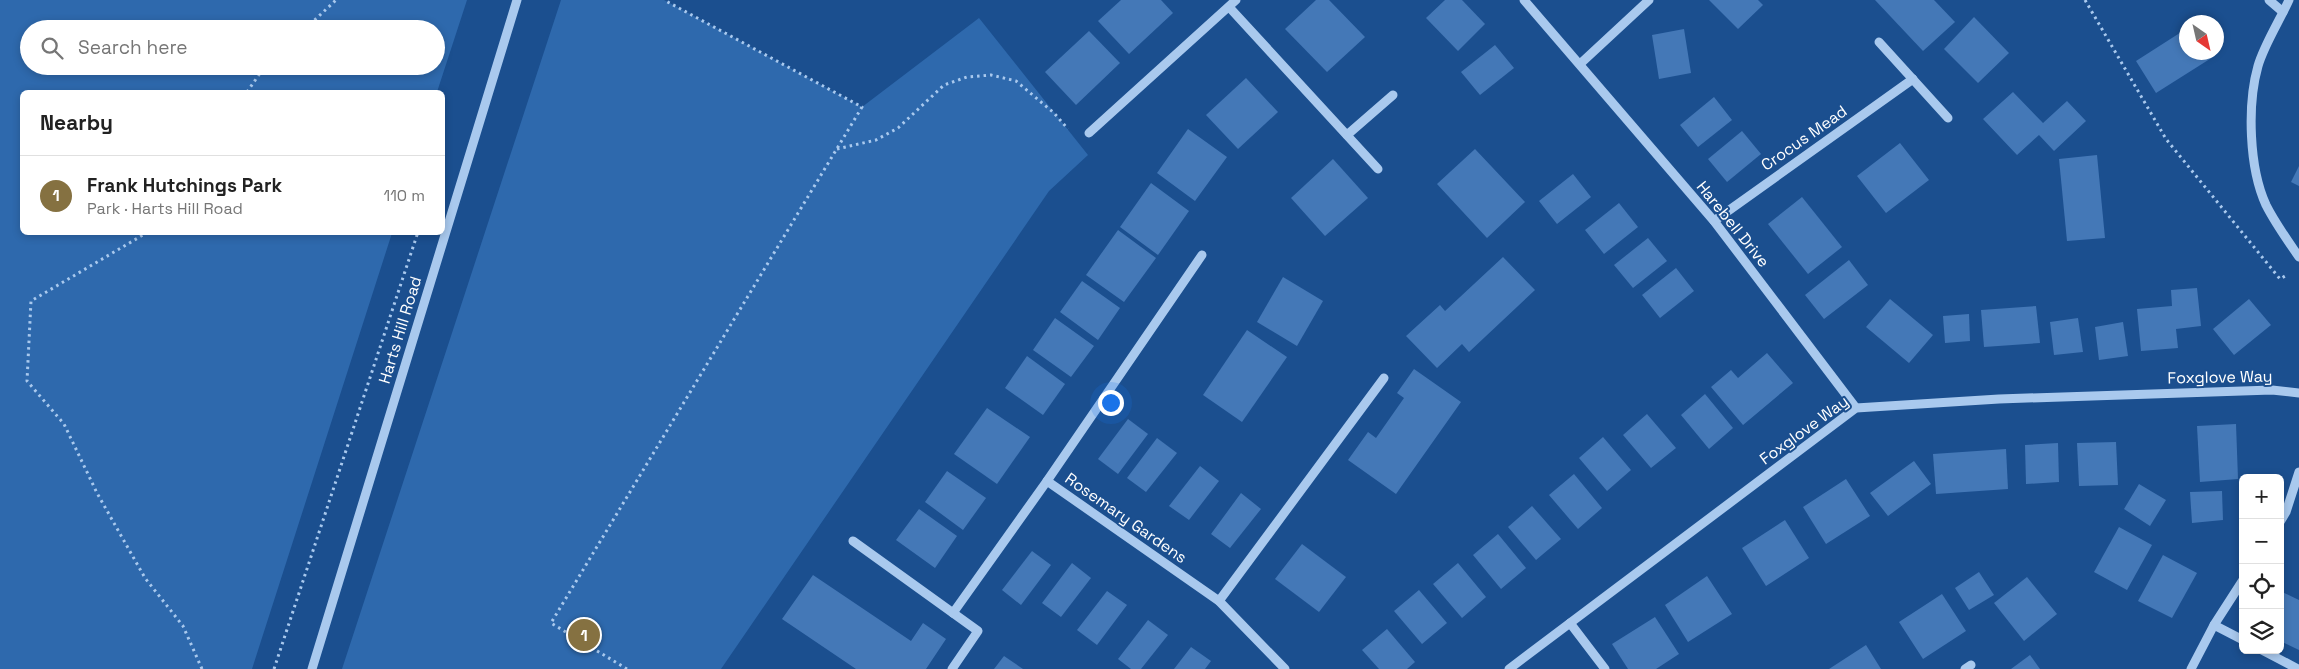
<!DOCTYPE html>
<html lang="en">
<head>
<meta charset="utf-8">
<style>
  :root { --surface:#fff; --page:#f2f2f2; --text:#222; --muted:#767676; --line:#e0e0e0; --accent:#857141 }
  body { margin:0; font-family:"Space Grotesk",sans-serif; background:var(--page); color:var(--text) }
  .controls { position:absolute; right:15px; bottom:15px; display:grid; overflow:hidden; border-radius:8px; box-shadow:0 2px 8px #0003 }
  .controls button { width:45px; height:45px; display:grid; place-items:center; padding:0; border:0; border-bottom:1px solid var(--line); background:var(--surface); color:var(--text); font:25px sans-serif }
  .compass { position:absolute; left:2179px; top:15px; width:45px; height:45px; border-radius:50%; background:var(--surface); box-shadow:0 2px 8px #0003; rotate:146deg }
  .you { position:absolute; left:1110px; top:402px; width:18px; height:18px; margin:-12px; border:4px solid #fff; border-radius:50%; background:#1a73e8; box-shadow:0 0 0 8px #1a73e833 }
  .badge { display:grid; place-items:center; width:32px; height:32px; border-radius:50%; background:var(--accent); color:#fff; font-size:16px; font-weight:700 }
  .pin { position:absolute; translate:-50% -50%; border:2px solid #fff; box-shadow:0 1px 5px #0006 }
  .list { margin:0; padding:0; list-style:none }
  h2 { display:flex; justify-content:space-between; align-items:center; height:65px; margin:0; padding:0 20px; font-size:21px }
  h2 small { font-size:16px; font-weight:400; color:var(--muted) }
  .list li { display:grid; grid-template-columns:32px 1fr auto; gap:15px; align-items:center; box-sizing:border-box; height:80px; padding:0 20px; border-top:1px solid var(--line) }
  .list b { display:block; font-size:19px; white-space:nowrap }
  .list p { margin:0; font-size:16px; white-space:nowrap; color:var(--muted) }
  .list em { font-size:16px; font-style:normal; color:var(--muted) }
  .icon { flex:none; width:28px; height:28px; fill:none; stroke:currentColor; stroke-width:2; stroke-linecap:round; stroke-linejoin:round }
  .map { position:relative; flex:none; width:2299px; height:669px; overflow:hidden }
  .search { position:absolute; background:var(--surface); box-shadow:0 2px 8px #0003; left:20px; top:20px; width:425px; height:55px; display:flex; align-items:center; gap:12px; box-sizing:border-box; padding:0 18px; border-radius:28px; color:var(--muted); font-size:19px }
  .panel { position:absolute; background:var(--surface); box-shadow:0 2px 8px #0003; left:20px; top:90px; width:425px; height:145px; border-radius:8px }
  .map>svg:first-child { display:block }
</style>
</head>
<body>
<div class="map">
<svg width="2299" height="669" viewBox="0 0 2299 669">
  <rect width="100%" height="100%" fill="#1b4f8f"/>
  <g fill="#2e69ad" fill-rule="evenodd">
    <path d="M0 0H467L437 92H22V232L392 233 252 669H0ZM29 29H436V66H29Z"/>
    <polygon points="561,0 664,0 862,107 979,18 1088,155 1049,191 721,669 342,669"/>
  </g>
  <g fill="#4478b7">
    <polygon points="1121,0 1161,0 1173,13 1129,54 1098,21"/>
    <polygon points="1316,0 1329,0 1365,37 1327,72 1285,29"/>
    <polygon points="1445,0 1462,0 1485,24 1458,51 1426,18"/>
    <polygon points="1709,0 1758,0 1763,5 1738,29"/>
    <polygon points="1875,0 1934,0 1955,22 1923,51"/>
    <polygon points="1974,17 2009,53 1978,83 1944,49"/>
    <polygon points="1684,29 1691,73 1659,79 1652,35"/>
    <polygon points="2186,29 2186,52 2210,52 2213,57 2156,93 2136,61"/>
    <polygon points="1089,31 1120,63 1076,105 1045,72"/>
    <polygon points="1495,45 1514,68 1480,95 1461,72"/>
    <polygon points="1246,78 1278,112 1238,149 1206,115"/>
    <polygon points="2013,92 2043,123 2067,101 2086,121 2054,151 2039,135 2017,155 1983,119"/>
    <polygon points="1714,97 1732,120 1698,147 1680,125"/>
    <polygon points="1188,129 1227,157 1195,201 1157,173"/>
    <polygon points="1742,131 1761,154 1727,182 1708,159"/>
    <polygon points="1900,143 1929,180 1886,213 1857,176"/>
    <polygon points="1475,149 1525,202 1487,238 1437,184"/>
    <polygon points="2097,155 2105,238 2067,241 2059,159"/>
    <polygon points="1333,159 1368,198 1325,236 1291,198"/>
    <polygon points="2299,166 2299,186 2291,182"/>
    <polygon points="1573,174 1591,197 1557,224 1539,201"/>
    <polygon points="1151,183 1189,211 1158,255 1120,227"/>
    <polygon points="1802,197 1842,247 1808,274 1768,224"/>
    <polygon points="1619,203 1638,227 1604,254 1585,230"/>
    <polygon points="1118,230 1156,258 1124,302 1086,275"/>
    <polygon points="1648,238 1667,261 1633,288 1614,265"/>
    <polygon points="1503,257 1535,290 1469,352 1462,344 1437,368 1406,336 1440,305 1445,311"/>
    <polygon points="1849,260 1868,285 1824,319 1805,295"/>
    <polygon points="1676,268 1694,291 1660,318 1642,295"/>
    <polygon points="1283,277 1323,301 1297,346 1257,322"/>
    <polygon points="1082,281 1120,308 1098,340 1060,312"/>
    <polygon points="2197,288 2201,326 2176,329 2178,348 2141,351 2137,309 2172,306 2171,290"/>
    <polygon points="1890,299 1933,335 1909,363 1866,327"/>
    <polygon points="2249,299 2271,325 2234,355 2213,329"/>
    <polygon points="2036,306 2040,343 1984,347 1981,310"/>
    <polygon points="1969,314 1970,341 1945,343 1943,316"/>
    <polygon points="1055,318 1094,346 1071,377 1033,350"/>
    <polygon points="2078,318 2083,352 2054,355 2050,322"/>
    <polygon points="2123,322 2128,356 2099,360 2095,327"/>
    <polygon points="1247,330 1287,357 1242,422 1203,395"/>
    <polygon points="1767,353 1793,383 1743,425 1711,387 1731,370 1738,378"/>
    <polygon points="1027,356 1065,384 1043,415 1005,388"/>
    <polygon points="1414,369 1461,402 1396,494 1348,460 1368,432 1376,438 1404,398 1397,393"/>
    <polygon points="1705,394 1733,428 1709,449 1681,415"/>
    <polygon points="987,408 1030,437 997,484 954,454"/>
    <polygon points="1647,414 1676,448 1651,468 1623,435"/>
    <polygon points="1128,419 1148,434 1118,474 1098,459"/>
    <polygon points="2236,424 2238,479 2200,482 2197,426"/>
    <polygon points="1603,437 1631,470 1607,491 1579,458"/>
    <polygon points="1157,438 1177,453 1146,492 1127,478"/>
    <polygon points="2116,442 2118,485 2079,486 2077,443"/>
    <polygon points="2058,443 2059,482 2026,484 2025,445"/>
    <polygon points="2006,449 2008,489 1936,494 1933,454"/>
    <polygon points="1914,461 1931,484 1888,516 1870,493"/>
    <polygon points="1200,466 1219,481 1189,520 1169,506"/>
    <polygon points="947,471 986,498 963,530 925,502"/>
    <polygon points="1574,474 1602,508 1578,529 1549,495"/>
    <polygon points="1846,479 1870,516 1826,544 1803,507"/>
    <polygon points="2139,484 2166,500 2150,526 2124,509"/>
    <polygon points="2222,491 2223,520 2192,523 2190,492"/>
    <polygon points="1241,493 1261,509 1230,548 1211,534"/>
    <polygon points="1532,506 1561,539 1536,560 1508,527"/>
    <polygon points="919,509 957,536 935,568 896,540"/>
    <polygon points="1785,520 1809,558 1766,586 1742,548"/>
    <polygon points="2119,527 2152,545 2127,590 2094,572"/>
    <polygon points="1498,534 1526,568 1501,589 1473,555"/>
    <polygon points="1302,544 1346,577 1319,612 1275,579"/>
    <polygon points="1032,551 1051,565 1021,605 1002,590"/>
    <polygon points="2163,555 2197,573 2172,618 2138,601"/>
    <polygon points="1072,563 1091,578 1061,617 1042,603"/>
    <polygon points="1458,563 1486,597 1462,618 1433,584"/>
    <polygon points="1979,572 1994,595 1969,610 1955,588"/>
    <polygon points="813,575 911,641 923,623 946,639 926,669 856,669 782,619"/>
    <polygon points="1707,576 1732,614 1688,642 1665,605"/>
    <polygon points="2027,577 2057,614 2024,641 1994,603"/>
    <polygon points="1419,590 1447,623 1422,644 1394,611"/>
    <polygon points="1107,591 1127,605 1097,645 1077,630"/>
    <polygon points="2280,591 2299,600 2299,650 2280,641"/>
    <polygon points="1942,594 1966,631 1923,659 1899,622"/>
    <polygon points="1655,617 1679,654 1656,669 1628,669 1612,644"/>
    <polygon points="1148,620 1168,635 1141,669 1131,669 1118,659"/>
    <polygon points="1387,629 1415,662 1407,669 1379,669 1362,650"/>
    <polygon points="1866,645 1881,669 1829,669"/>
    <polygon points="1191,647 1211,661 1205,669 1174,669"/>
    <polygon points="2030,655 2040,669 2011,669"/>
    <polygon points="1004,656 1023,669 994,669"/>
  </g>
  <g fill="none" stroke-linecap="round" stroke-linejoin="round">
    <g stroke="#a9c9ee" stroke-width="3" stroke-dasharray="2.5 4" stroke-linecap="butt">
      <polyline points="2085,0 2166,139 2280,279 2285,276"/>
      <polyline points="305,29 336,0"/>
      <polyline points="247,92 265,66"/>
      <polyline points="837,149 876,140 898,128 944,85 967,77 991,75 1016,81 1054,113 1068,129"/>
      <polyline points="148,232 31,301 27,381 64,424 97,493 145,578 183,626 202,669"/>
      <polyline points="274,669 418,232"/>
      <polyline points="627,669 551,623 862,107 664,0"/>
    </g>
    <g stroke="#a9c9ee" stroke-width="9">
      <polyline points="1524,0 1714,221 1856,408"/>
      <polyline points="2269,0 2283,12"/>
      <path d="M2289 0C2280 20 2264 45 2258 66 2247 105 2249 168 2266 205 2275 223 2288 241 2299 257"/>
      <polyline points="1229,7 1378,169"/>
      <polyline points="1879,42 1948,118"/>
      <polyline points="1580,64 1649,0"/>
      <polyline points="1089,133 1236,0"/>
      <polyline points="1347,135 1393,95"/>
      <polyline points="1714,221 1913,79"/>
      <polyline points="1047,481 1202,255"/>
      <polyline points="2280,522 2286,512 2299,472"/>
      <polyline points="853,541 978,631 952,669"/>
      <polyline points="1219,601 1384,378"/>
      <polyline points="953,613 1047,481 1219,601 1285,669"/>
      <polyline points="1570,623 1605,669"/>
      <polyline points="2214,625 2243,640"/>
      <polyline points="2262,650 2298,669"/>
      <polyline points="312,669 517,0"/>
      <polyline points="1509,669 1856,408 1999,399 2272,390 2299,393"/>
      <polyline points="1965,669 1971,665"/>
      <polyline points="2191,669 2214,625 2243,580"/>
    </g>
  </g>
  <g text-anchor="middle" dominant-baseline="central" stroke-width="4" stroke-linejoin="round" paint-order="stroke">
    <g font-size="16" fill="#fff" stroke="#1b4f8f">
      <text transform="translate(1804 138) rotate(-35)">Crocus Mead</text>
      <text transform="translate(1733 224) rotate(51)">Harebell Drive</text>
      <text transform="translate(400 330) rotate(-73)">Harts Hill Road</text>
      <text transform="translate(2220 377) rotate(-1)">Foxglove Way</text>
      <text transform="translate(1804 430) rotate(-36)">Foxglove Way</text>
      <text transform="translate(1126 518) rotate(35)">Rosemary Gardens</text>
    </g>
  </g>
</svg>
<div class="controls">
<button>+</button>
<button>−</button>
<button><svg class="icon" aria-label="locate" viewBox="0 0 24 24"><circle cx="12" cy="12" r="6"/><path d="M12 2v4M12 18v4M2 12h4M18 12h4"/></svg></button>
<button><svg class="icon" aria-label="layers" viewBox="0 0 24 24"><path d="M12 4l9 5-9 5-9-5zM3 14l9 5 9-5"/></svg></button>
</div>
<svg class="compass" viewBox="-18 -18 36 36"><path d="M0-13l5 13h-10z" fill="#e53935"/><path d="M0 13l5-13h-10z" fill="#767676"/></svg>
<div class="you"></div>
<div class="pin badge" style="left:584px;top:635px">1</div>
<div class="search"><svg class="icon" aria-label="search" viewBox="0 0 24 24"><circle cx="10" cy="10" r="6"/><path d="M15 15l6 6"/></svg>Search here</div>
<section class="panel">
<h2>Nearby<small></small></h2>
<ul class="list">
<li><span class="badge">1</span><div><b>Frank Hutchings Park</b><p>Park · Harts Hill Road</p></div><em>110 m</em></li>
</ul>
</section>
</div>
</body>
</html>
